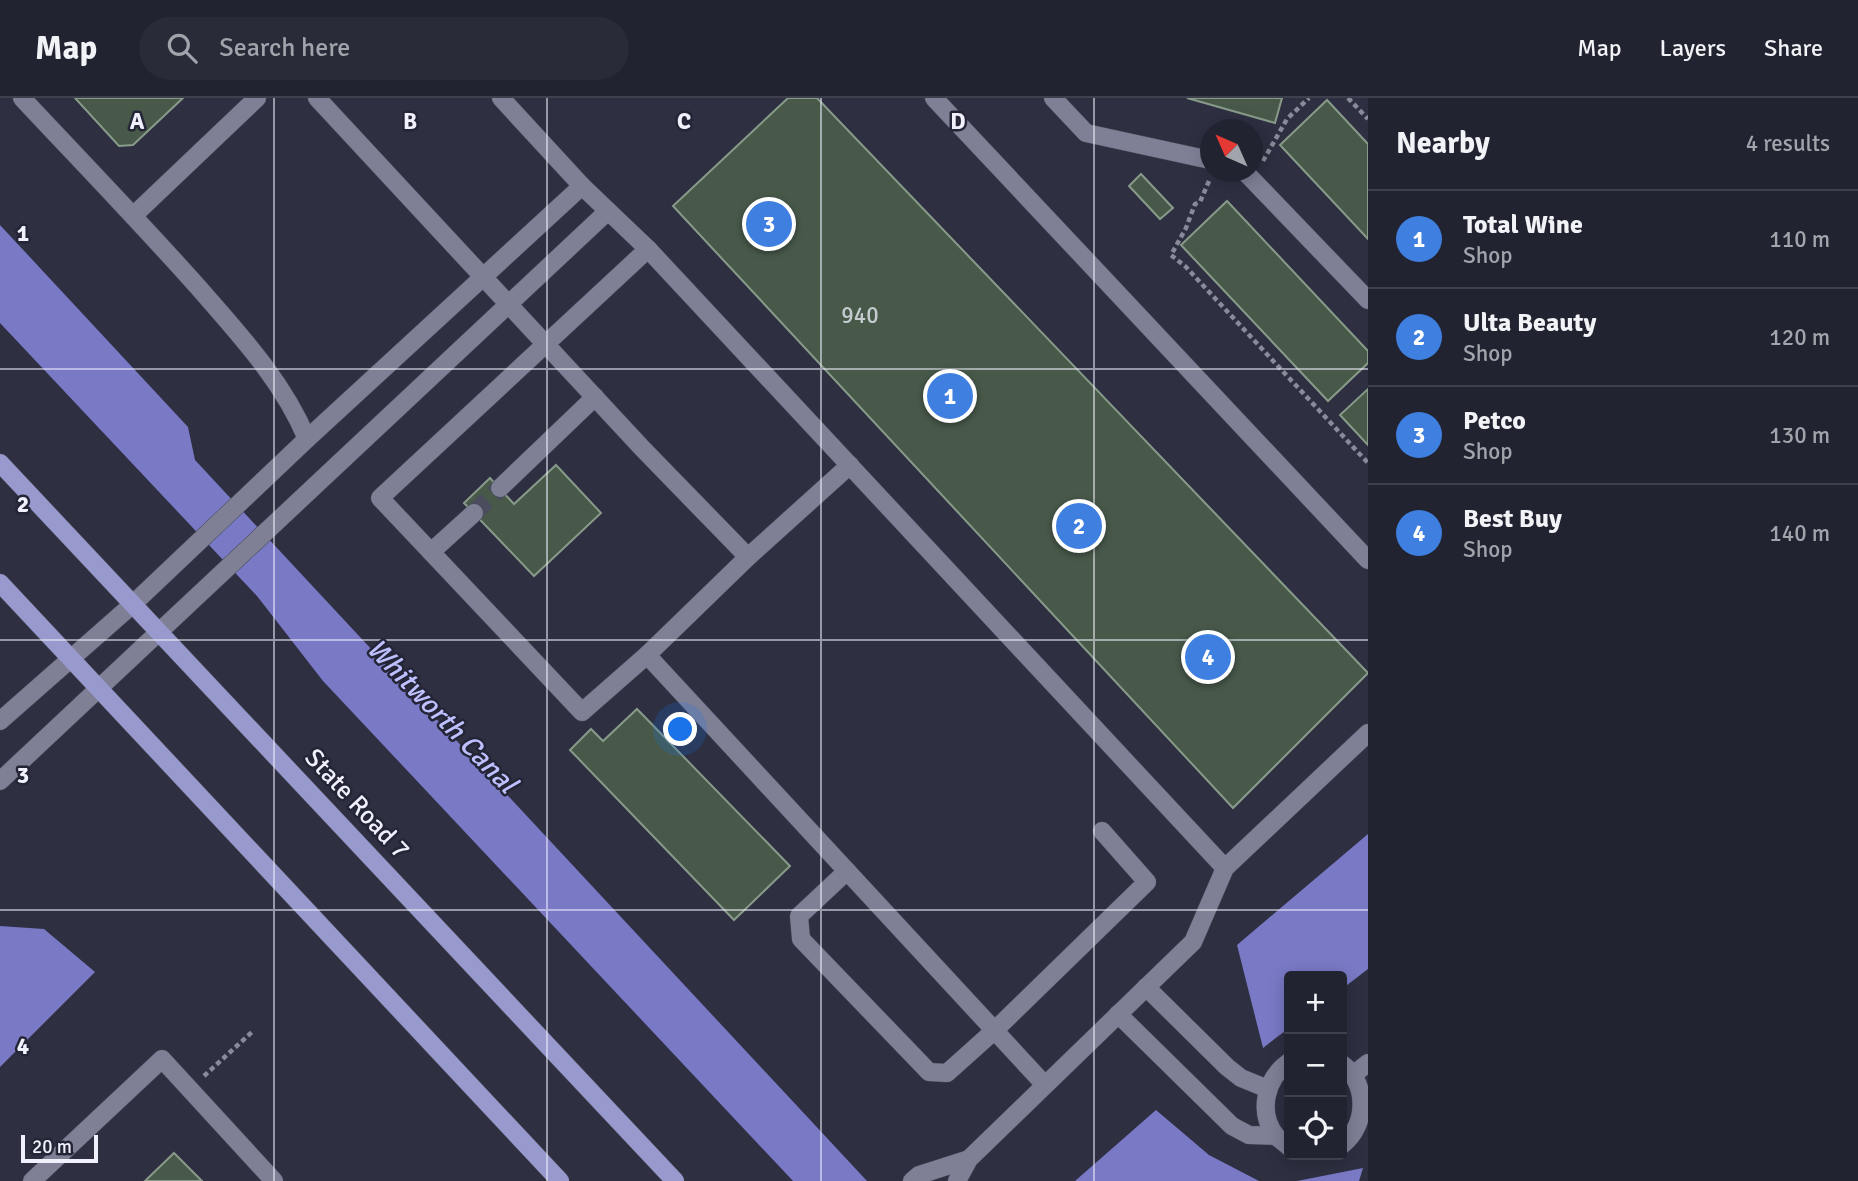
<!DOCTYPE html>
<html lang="en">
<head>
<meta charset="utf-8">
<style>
  :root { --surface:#222331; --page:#2a2b39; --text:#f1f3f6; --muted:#a2a4ab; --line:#3f404d; --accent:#2563eb }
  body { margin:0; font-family:Signika,sans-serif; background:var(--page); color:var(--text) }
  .controls { position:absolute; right:21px; bottom:21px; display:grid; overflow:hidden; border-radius:7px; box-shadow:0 4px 18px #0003 }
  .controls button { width:63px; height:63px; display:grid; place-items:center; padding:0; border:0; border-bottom:2px solid var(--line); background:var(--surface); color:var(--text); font:35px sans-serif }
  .compass { position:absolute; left:1200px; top:21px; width:63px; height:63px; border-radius:50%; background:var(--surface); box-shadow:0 4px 18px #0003; rotate:315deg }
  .scale { position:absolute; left:21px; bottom:18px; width:77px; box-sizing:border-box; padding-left:7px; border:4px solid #f0f1fd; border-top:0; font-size:19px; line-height:24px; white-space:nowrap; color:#f0f1fd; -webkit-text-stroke:5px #242536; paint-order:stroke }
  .you { position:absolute; left:681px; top:632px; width:24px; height:24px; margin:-18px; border:5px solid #fff; border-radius:50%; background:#1a73e8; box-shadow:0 0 0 10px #1a73e833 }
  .badge { display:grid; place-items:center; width:46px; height:46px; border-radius:50%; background:var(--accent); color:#fff; font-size:23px; font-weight:700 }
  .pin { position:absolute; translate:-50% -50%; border:4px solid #fff; box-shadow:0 2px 7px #0006 }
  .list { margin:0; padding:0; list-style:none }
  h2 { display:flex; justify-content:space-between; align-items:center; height:91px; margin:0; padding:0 28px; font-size:30px }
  h2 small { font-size:23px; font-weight:400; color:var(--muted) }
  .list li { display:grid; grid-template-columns:46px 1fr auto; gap:21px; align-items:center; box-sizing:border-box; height:98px; padding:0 28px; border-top:2px solid var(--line) }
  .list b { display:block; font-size:26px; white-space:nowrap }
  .list p { margin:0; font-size:23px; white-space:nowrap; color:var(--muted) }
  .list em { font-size:23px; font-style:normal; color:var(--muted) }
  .icon { flex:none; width:38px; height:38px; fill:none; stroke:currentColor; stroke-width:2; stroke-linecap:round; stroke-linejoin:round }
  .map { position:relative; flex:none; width:1368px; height:1083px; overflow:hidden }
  header { display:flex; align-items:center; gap:42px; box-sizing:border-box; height:98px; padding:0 35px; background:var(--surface); border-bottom:2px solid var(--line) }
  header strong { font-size:33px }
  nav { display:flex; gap:38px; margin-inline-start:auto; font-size:24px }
  .search { width:490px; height:63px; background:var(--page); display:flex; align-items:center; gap:18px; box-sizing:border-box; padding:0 24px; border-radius:38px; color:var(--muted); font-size:26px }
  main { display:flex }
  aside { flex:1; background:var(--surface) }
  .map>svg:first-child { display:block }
</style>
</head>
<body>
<header>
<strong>Map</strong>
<div class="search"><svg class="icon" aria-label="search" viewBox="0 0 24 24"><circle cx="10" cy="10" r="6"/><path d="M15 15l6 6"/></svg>Search here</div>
<nav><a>Map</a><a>Layers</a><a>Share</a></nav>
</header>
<main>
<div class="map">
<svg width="1368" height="1083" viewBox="0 0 1368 1083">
  <rect width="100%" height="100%" fill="#2e2f41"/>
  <g fill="#7979c6">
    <polygon points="0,127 188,329 195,362 867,1083 793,1083 323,583 257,498 0,225"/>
    <polygon points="1368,736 1368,871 1342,891 1342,878 1289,878 1289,930 1263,950 1237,847"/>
    <polygon points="0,828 44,831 95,874 0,969"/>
    <polygon points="1156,1012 1209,1057 1259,1083 1075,1083"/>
    <polygon points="1363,1070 1359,1083 1297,1083"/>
  </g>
  <g fill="#48594a" stroke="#889b8a" stroke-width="2">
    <polygon points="75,0 183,0 133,47 119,48"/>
    <polygon points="788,0 817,0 1368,575 1233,710 673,108"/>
    <polygon points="1187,0 1282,0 1275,25"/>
    <polygon points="1327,2 1368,46 1368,141 1280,47"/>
    <polygon points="1141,76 1173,110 1160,121 1129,88"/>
    <polygon points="1227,103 1368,253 1368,265 1328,303 1181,147"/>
    <polygon points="1368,291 1368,347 1340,317"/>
    <polygon points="556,367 601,415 534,478 464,405 490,380 514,406"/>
    <polygon points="637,611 790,768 734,822 570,652 591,631 603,643"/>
    <polygon points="174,1055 202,1083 145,1083"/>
  </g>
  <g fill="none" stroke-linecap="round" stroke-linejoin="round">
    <polyline stroke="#4b4c5d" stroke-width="18" stroke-dasharray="18 9" stroke-linecap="butt" points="474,415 500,390"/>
    <defs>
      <g id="minor">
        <path d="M22 0C81 63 141 125 198 189 239 236 283 283 307 341"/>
        <polyline points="317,0 642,350 748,459"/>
        <polyline points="501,0 582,88 648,151 1225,770 1193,844 969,1061 957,1083"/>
        <polyline points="934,0 1368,462"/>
        <polyline points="1053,0 1086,35 1210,62"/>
        <polyline points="1245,74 1368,202"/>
        <polyline points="133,118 257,0"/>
        <polyline points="648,151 380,400 582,614 647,557 1045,987"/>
        <polyline points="500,390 595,299"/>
        <polyline points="431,454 474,415"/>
        <polyline points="647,557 748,459 850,367"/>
        <polyline points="0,623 133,506 307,341 582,88"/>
        <polyline points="0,683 608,113"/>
        <polyline points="1225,770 1368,635"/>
        <polyline points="847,773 799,818 801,841 929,974 947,975 995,932 1147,784 1102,733"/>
        <polyline points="1146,889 1227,969 1241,980 1268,991"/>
        <polyline points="1118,916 1232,1028 1249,1037 1276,1038"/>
        <path d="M1289 964C1266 980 1257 1014 1276 1038 1280 1042 1285 1045 1289 1049"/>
        <path d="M1342 966C1368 985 1368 1027 1342 1047"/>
        <polyline points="1354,976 1368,965"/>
        <polyline points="32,1083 162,961 274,1083"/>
        <polyline points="912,1083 919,1077 969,1061"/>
      </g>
      <g id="major">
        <polyline points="0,365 675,1083"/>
        <polyline points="0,485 560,1083"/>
      </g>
    </defs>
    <use href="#minor" stroke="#4a4b5a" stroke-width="19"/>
    <use href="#major" stroke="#4a4b5a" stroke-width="19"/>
    <g stroke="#8a8b9a" stroke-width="4.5" stroke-dasharray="5 3.5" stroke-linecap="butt">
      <polyline points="1348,0 1368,21"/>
      <polyline points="1263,63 1287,21 1309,0"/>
      <polyline points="1209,83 1200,104 1195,106 1186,130 1171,157 1186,169 1368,365"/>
      <polyline points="204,978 252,934"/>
    </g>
    <use href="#minor" stroke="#7f8096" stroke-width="18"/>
    <use href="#major" stroke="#9899cd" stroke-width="18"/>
  </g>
  <path fill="none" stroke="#f0f1fd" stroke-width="2" stroke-opacity="0.55" d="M274 0V1083M547 0V1083M821 0V1083M1094 0V1083M0 271H1368M0 542H1368M0 812H1368"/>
  <g text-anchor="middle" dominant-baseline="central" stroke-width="5" stroke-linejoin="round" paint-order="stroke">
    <g font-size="23" fill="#c6cbd0">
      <text x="860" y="217">940</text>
    </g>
    <g font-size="26" fill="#f0f1fd" stroke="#242536">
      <text transform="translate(357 706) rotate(47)">State Road 7</text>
    </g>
    <g font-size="28" font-style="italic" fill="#bec0ff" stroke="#242536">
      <text transform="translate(442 618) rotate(46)">Whitworth Canal</text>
    </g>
  </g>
  <g font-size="23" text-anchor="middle" font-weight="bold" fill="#f0f1fd" stroke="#242536" stroke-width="5" stroke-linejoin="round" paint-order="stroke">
    <text x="137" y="31">A</text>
    <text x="410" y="31">B</text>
    <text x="684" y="31">C</text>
    <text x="958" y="31">D</text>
    <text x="23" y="143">1</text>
    <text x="23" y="414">2</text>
    <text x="23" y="685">3</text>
    <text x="23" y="956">4</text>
  </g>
</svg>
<div class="controls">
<button>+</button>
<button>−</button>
<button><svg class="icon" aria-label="locate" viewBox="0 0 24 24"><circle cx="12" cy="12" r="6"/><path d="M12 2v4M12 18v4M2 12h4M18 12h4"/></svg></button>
</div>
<svg class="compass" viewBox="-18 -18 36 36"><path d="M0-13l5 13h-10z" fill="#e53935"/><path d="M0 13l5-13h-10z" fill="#a2a4ab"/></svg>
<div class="scale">20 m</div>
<div class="you"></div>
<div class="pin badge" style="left:950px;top:298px;background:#3f7fe0">1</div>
<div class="pin badge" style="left:1079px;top:428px;background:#3f7fe0">2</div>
<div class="pin badge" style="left:769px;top:126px;background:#3f7fe0">3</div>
<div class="pin badge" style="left:1208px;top:559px;background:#3f7fe0">4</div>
</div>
<aside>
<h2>Nearby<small>4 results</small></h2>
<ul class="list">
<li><span class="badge" style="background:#3f7fe0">1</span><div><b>Total Wine</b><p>Shop</p></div><em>110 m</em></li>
<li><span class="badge" style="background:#3f7fe0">2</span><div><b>Ulta Beauty</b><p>Shop</p></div><em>120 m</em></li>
<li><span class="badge" style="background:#3f7fe0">3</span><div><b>Petco</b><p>Shop</p></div><em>130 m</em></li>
<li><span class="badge" style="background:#3f7fe0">4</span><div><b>Best Buy</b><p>Shop</p></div><em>140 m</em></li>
</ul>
</aside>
</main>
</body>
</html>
